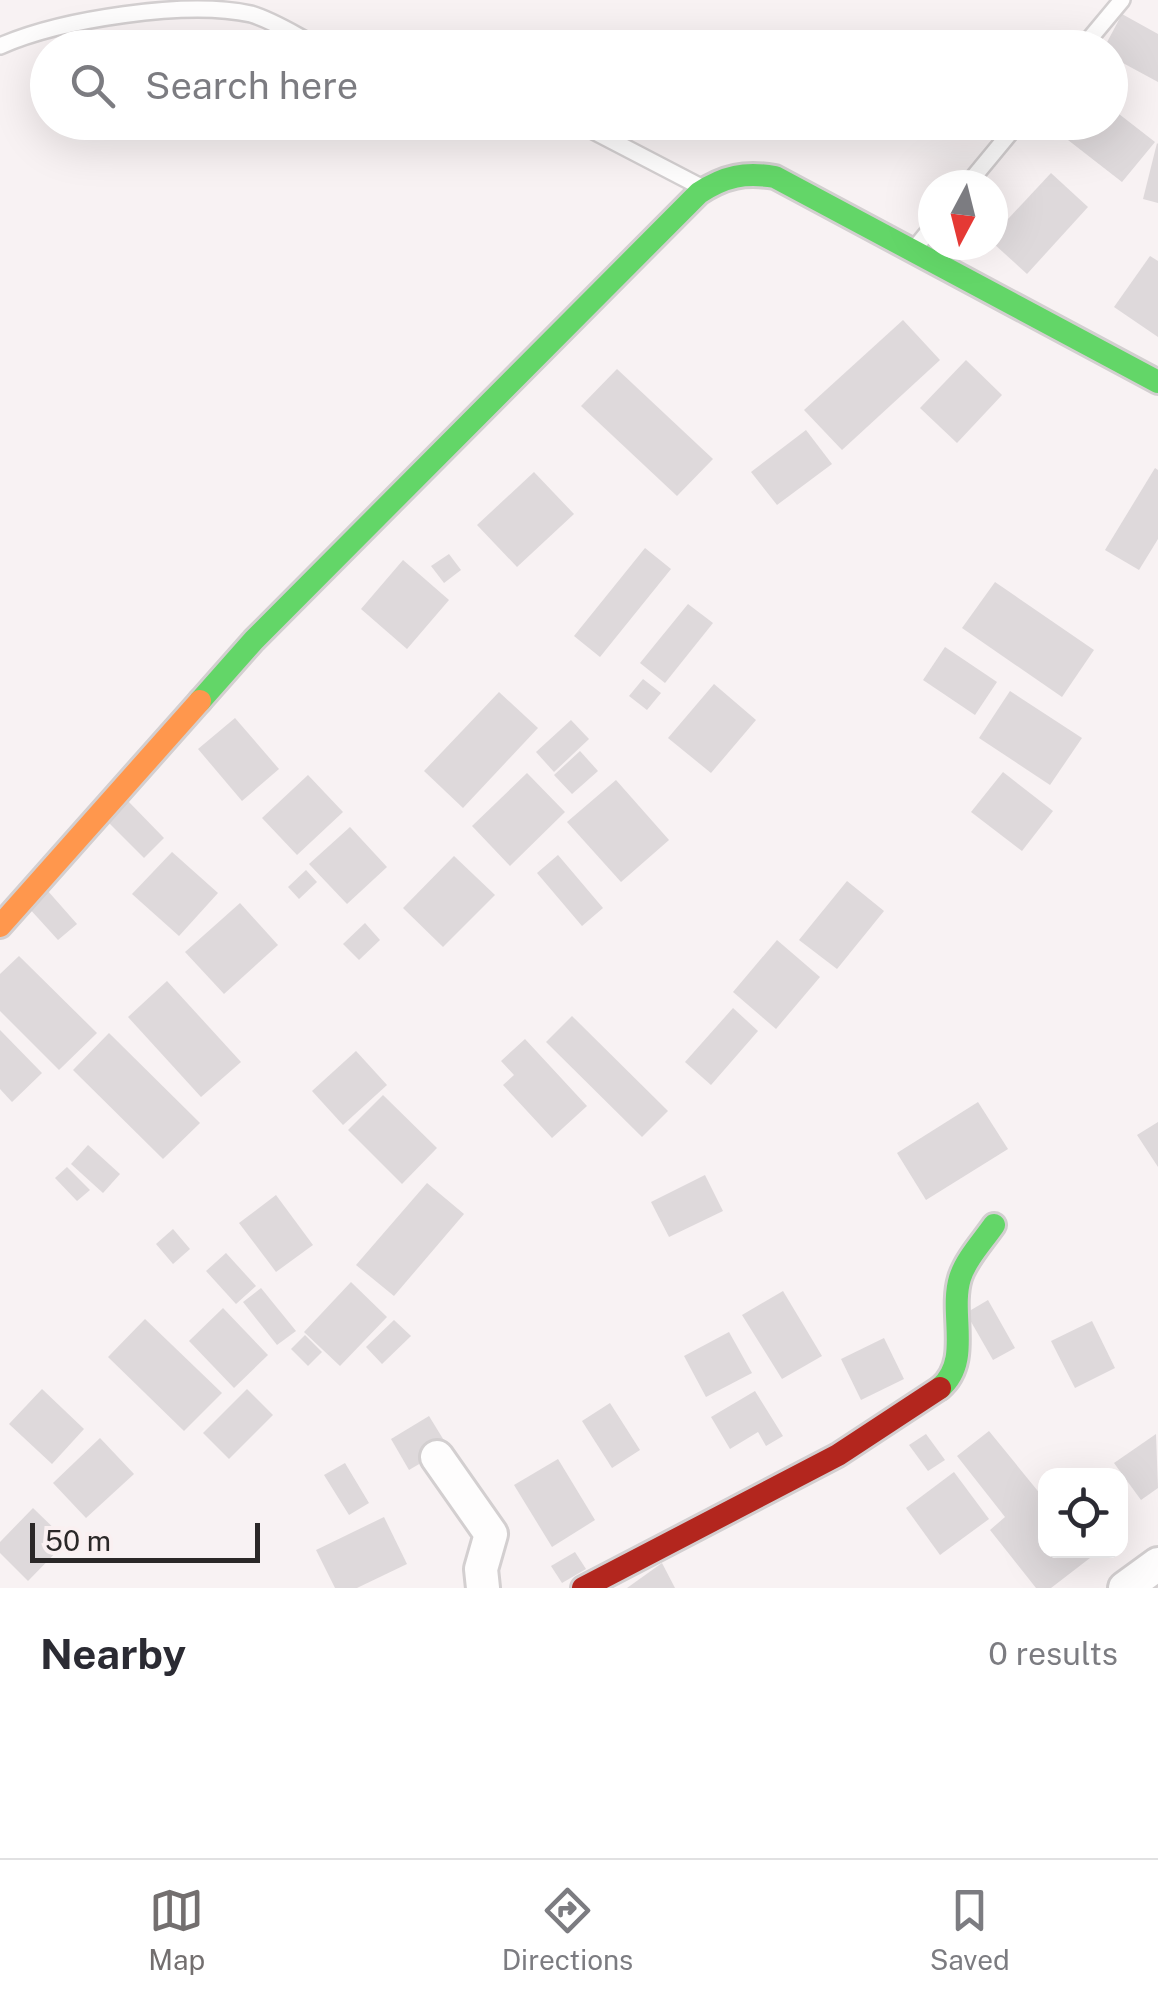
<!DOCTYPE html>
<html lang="en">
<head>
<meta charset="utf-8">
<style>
  :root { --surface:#fff; --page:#f2f2f3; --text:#2b2b33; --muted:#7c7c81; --line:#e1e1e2; --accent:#736f6f }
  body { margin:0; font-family:"Public Sans",sans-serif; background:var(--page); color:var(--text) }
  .controls { position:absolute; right:30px; bottom:30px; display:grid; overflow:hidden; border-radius:20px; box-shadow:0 10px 40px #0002 }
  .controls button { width:90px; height:90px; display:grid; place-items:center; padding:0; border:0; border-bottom:2px solid var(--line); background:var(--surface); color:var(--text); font:50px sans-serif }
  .compass { position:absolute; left:918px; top:170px; width:90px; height:90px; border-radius:50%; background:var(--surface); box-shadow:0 10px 40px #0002; rotate:187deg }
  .scale { position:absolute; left:30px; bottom:25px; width:230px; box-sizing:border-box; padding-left:10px; border:5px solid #2b2828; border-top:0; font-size:28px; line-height:35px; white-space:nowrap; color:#2b2828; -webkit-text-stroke:8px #faf0f1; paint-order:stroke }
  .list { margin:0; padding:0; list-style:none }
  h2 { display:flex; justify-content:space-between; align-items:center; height:130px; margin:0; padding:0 40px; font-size:42px }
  h2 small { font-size:32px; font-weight:400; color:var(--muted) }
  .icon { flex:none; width:55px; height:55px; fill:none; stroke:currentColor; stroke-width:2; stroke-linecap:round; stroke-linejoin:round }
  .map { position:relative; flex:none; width:1158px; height:1588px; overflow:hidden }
  .search { position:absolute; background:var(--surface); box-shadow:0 10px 40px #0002; left:30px; right:30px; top:30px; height:110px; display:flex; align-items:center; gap:25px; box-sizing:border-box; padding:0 35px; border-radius:55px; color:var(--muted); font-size:38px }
  .sheet { height:270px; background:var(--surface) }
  nav { display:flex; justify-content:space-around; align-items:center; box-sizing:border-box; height:140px; border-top:2px solid var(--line); background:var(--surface); font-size:28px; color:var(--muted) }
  nav a { display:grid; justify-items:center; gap:5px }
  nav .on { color:var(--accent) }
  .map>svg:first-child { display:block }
</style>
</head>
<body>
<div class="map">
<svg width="1158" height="1588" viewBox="0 0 1158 1588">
  <rect width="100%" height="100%" fill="#f8f2f3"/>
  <g fill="#ded9db">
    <polygon points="1122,14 1158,34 1158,82 1110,56 1110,48 1104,48"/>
    <polygon points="1110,107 1155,142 1122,182 1059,133 1067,122 1110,122"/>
    <polygon points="1157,143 1158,144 1158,203 1143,199"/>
    <polygon points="1051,173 1088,207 1027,274 993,243 993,235"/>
    <polygon points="1150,256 1158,261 1158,337 1114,307"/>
    <polygon points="903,320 940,360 842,450 804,410"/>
    <polygon points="966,360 1002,395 957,443 920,408"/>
    <polygon points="617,369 713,459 677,496 581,406"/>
    <polygon points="806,430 832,464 777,505 751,472"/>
    <polygon points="1155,468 1158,470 1158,539 1139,570 1105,550"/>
    <polygon points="534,472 574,514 517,567 477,525"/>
    <polygon points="645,548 671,569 600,657 574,636"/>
    <polygon points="449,554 461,570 444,583 431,566"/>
    <polygon points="403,560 449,600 407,649 361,609"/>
    <polygon points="995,582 1094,650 1062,697 962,628"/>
    <polygon points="688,604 713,623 665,683 640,663"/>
    <polygon points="945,647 997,682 975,715 923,680"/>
    <polygon points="643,679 661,693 647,710 629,696"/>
    <polygon points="714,684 756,720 711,773 668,738"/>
    <polygon points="1010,691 1082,738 1050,785 979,738"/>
    <polygon points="499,692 538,728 463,808 424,771"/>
    <polygon points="235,718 279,769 242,801 198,749"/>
    <polygon points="571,720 589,739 554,772 536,752"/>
    <polygon points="580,751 598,771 572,794 554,775"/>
    <polygon points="1003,772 1053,811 1022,851 971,812"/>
    <polygon points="527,773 565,812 510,866 472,826"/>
    <polygon points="308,775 343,812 297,855 262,818"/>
    <polygon points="616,780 669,840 621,882 567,822"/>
    <polygon points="127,800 164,838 144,858 106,820"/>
    <polygon points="350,827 387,867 347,904 309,864"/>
    <polygon points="172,852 218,893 179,936 132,894"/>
    <polygon points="558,855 603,908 582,926 537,873"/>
    <polygon points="454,856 495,895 443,947 403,908"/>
    <polygon points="306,870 317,882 299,899 288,887"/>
    <polygon points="847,881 884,911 837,969 799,940"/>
    <polygon points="47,890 77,924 58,940 28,907"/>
    <polygon points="240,903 278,945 224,994 185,952"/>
    <polygon points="365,923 380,940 359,960 343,944"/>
    <polygon points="777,940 820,977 776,1029 733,992"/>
    <polygon points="19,956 97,1033 59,1070 0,1011 0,974"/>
    <polygon points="167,981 241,1062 201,1097 128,1017"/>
    <polygon points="733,1008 758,1031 711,1085 685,1062"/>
    <polygon points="572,1016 668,1111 642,1137 546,1042"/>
    <polygon points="0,1030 42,1073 12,1102 0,1089"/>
    <polygon points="109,1033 200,1123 163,1159 73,1070"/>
    <polygon points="525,1039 587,1106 552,1138 503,1085 514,1075 501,1061"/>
    <polygon points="356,1051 387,1085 343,1125 312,1091"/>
    <polygon points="383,1095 437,1148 402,1184 348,1130"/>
    <polygon points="978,1102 1008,1149 926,1200 897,1153"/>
    <polygon points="1158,1122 1158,1167 1137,1135"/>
    <polygon points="88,1145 120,1174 103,1193 71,1164"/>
    <polygon points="67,1167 90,1190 77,1201 55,1178"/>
    <polygon points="705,1175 723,1211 669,1237 651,1202"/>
    <polygon points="427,1183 464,1214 394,1296 356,1265"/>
    <polygon points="276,1195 313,1245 276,1272 239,1223"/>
    <polygon points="173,1229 190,1249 173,1264 156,1244"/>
    <polygon points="226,1253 256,1286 236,1304 206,1271"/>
    <polygon points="351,1282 387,1317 340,1366 304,1332"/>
    <polygon points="261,1288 296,1331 277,1345 243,1302"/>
    <polygon points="783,1291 822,1356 782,1379 742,1315"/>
    <polygon points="988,1300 1015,1348 993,1360 966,1313"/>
    <polygon points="223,1308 268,1355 234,1388 189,1341"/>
    <polygon points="145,1319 222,1393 184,1431 108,1357"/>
    <polygon points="394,1320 411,1336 382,1364 366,1347"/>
    <polygon points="1092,1321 1115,1368 1075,1388 1051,1341"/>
    <polygon points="729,1332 752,1373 706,1397 684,1356"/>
    <polygon points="305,1335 322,1352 308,1366 291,1349"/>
    <polygon points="884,1338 904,1379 861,1400 841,1359"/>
    <polygon points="42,1389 84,1429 52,1464 9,1424"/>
    <polygon points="247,1389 273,1415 229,1459 203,1433"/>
    <polygon points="755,1391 783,1436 766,1446 758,1432 730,1449 711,1417"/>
    <polygon points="610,1403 640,1450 612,1468 582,1421"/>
    <polygon points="429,1416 448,1447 409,1470 391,1439"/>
    <polygon points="989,1431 1046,1501 1046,1550 1084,1550 1090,1558 1051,1588 1036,1588 990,1530 1005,1517 957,1456"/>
    <polygon points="926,1434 945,1460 928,1471 909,1445"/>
    <polygon points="1156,1434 1158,1488 1141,1500 1114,1463"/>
    <polygon points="100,1438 134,1474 86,1518 53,1483"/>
    <polygon points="558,1459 595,1520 552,1547 514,1485"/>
    <polygon points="345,1463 369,1503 349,1515 324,1475"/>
    <polygon points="954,1472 989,1519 940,1555 906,1508"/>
    <polygon points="33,1508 67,1541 28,1581 0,1553 0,1542"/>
    <polygon points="384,1517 407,1564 357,1588 335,1588 316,1550"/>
    <polygon points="575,1552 586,1569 562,1583 551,1566"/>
    <polygon points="662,1563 675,1588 627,1588"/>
  </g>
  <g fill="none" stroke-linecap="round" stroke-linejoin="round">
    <defs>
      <g id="lane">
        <path d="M0 46C62 19 186 0 251 14 275 21 298 37 321 48"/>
        <polyline points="1082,48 1122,0"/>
        <polyline points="576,122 701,187"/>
        <polyline points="967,185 1019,122"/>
        <polyline points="915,248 933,226"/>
      </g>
      <g id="street">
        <polyline points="437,1457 491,1534 481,1569 483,1588"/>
        <polyline points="1125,1588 1158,1564"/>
      </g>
      <g id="fast">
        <path d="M200 701 254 640 699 193C725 176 745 172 775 177L1158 382"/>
        <path d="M940 1388C972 1361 949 1314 960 1278 966 1259 983 1241 994 1225"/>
      </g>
      <polyline id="slow" points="0,926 200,701"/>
      <polyline id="jam" points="583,1588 838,1455 940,1388"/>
    </defs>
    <use href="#lane" stroke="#d3cfd0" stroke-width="20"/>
    <use href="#street" stroke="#d3cfd0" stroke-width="38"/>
    <use href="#fast" stroke="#d3cfd0" stroke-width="28"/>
    <use href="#slow" stroke="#d3cfd0" stroke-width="28"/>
    <use href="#jam" stroke="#d3cfd0" stroke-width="28"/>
    <use href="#lane" stroke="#fefdfd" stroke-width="15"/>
    <use href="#street" stroke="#fefdfd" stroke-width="32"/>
    <use href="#fast" stroke="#63d668" stroke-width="22"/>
    <use href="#slow" stroke="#ff974d" stroke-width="22"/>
    <use href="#jam" stroke="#b3261e" stroke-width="22"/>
  </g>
</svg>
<div class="controls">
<button><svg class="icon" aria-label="locate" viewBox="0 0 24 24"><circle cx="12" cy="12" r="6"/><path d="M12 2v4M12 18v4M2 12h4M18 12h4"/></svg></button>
</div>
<svg class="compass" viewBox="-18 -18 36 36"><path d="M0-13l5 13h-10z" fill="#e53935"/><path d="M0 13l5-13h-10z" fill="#7c7c81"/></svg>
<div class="scale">50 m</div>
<div class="search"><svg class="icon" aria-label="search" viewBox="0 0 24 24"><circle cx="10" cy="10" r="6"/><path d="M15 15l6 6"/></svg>Search here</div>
</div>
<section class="sheet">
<h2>Nearby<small>0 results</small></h2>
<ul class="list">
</ul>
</section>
<nav>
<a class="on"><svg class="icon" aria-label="map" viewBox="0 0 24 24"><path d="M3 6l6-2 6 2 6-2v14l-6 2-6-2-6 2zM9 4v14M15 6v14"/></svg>Map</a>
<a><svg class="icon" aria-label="directions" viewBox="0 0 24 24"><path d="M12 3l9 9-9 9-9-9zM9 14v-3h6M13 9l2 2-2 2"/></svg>Directions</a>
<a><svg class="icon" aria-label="saved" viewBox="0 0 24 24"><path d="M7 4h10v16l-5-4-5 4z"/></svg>Saved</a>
</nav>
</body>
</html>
